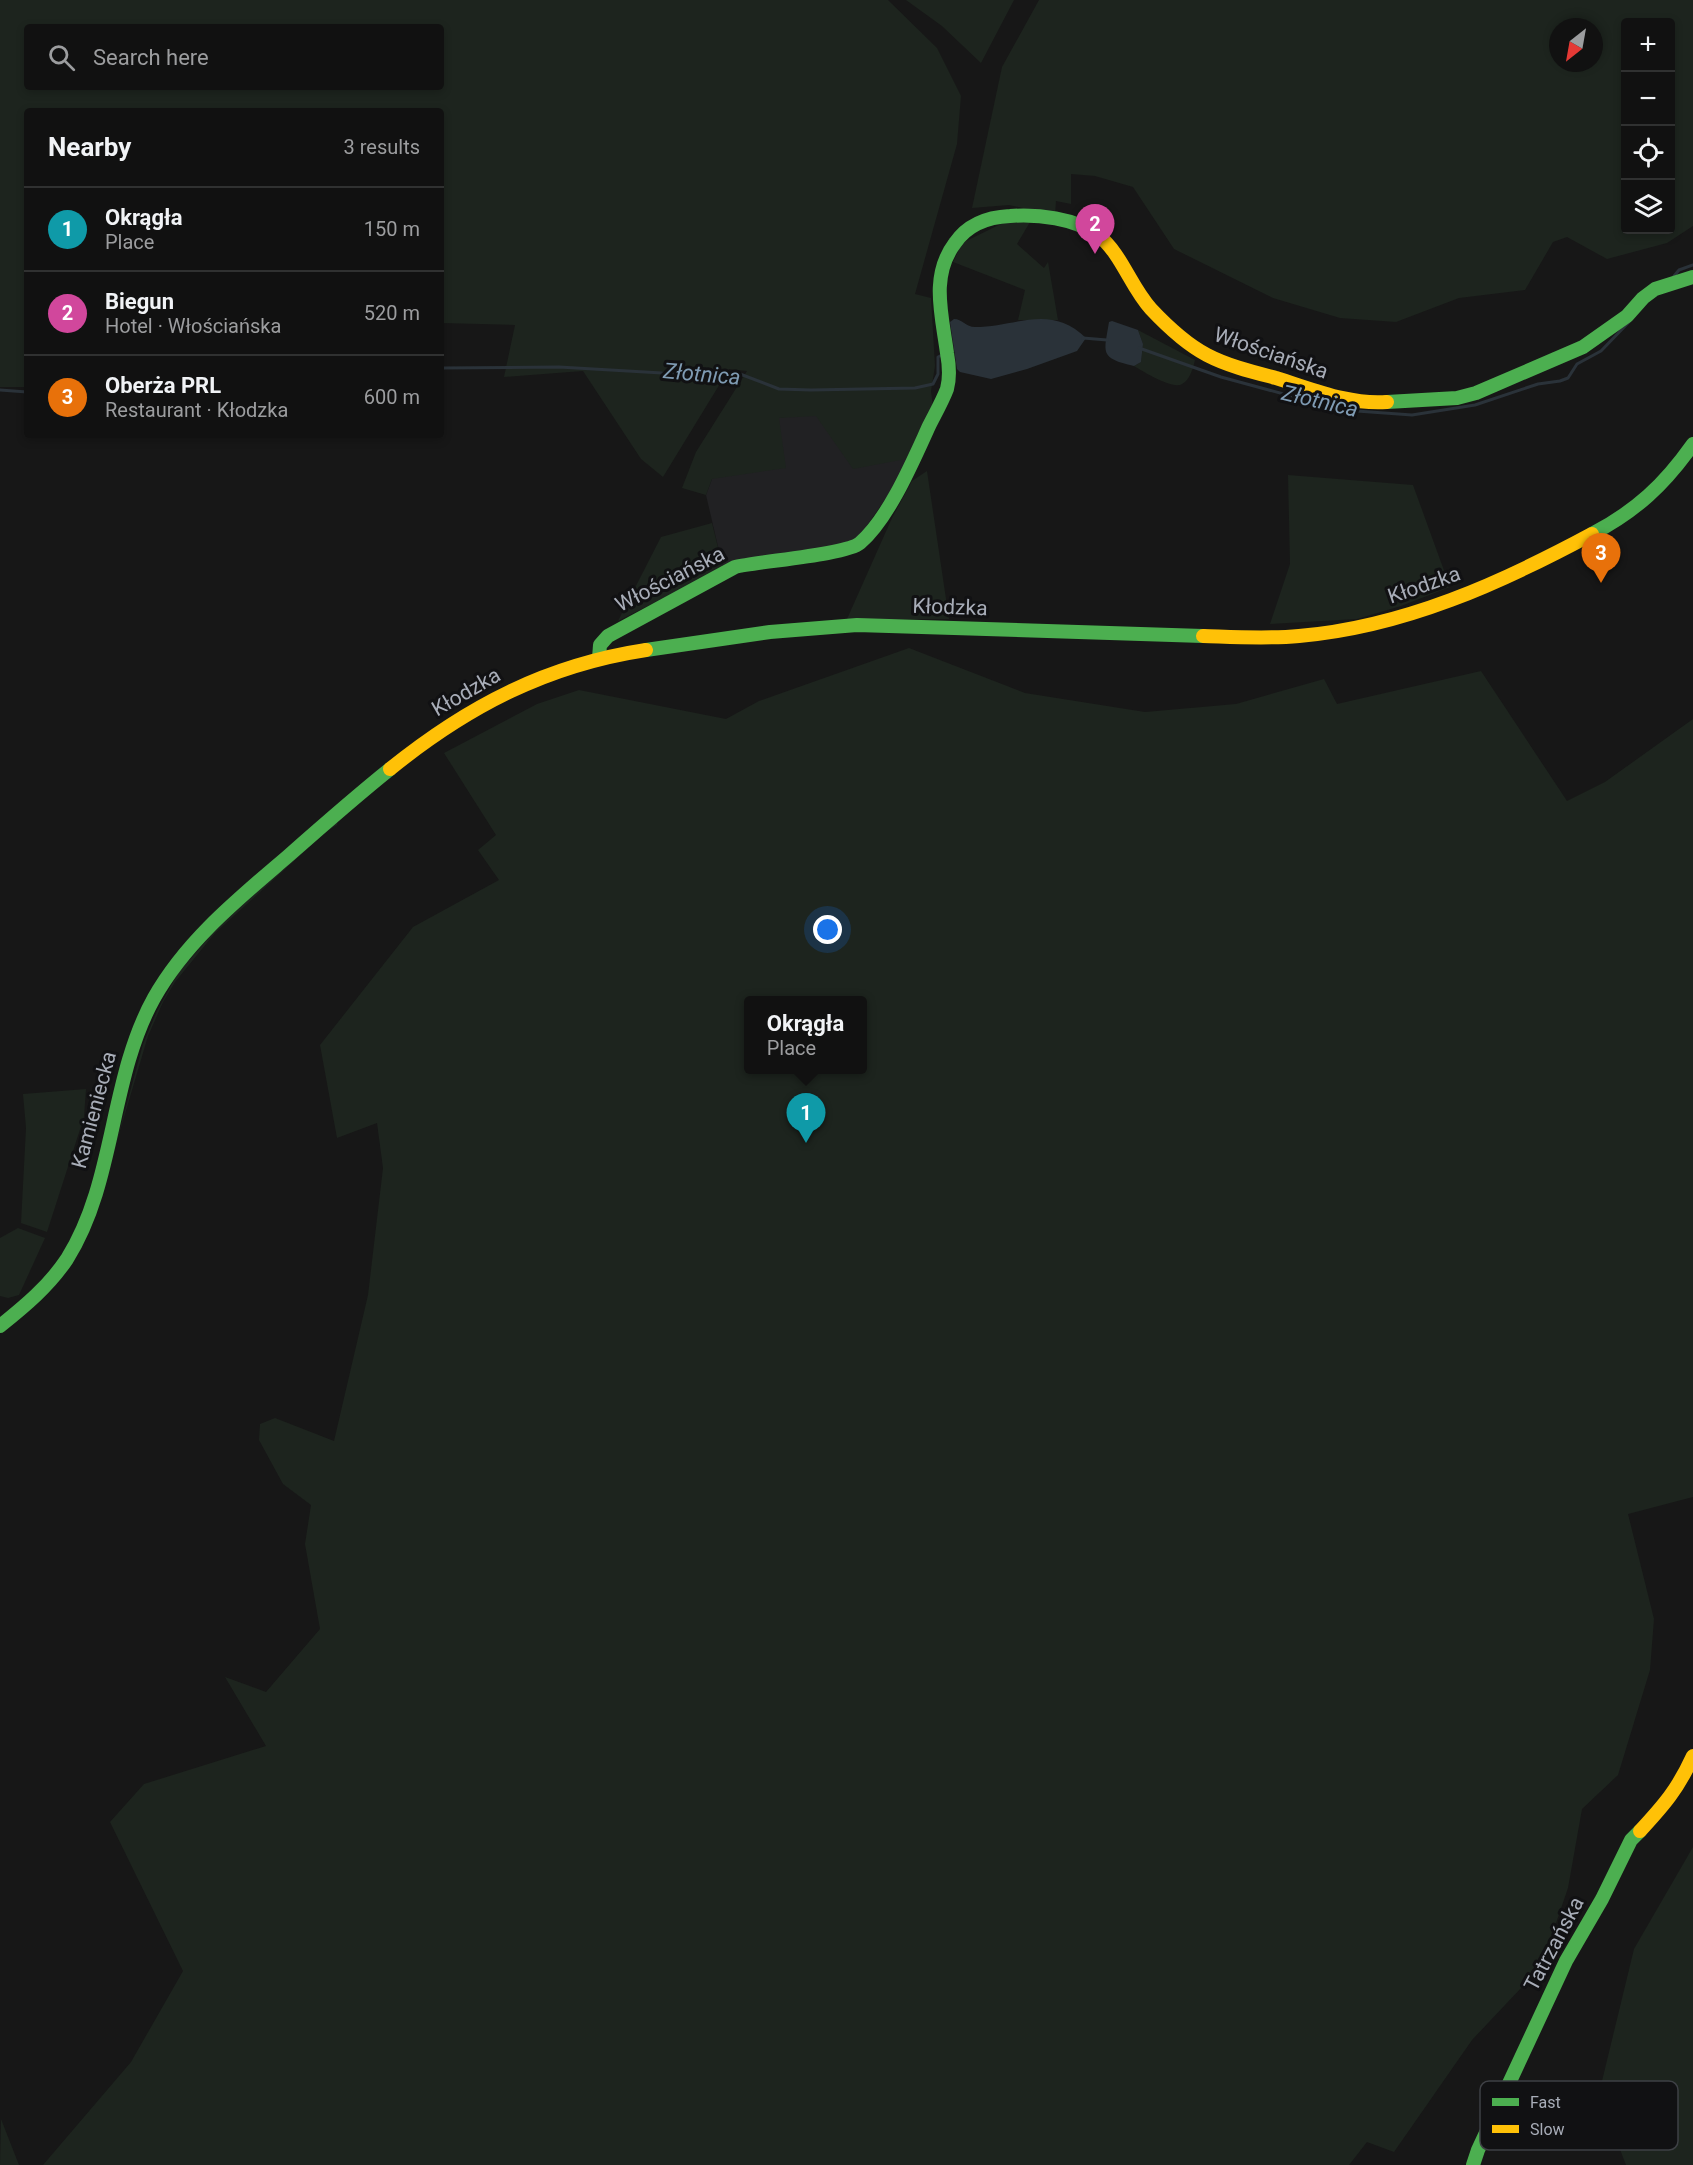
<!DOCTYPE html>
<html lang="en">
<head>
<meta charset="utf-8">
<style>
  :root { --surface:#111; --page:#1e1f1f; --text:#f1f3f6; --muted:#9c9d9f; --line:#303131; --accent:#ea580c }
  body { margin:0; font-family:Roboto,sans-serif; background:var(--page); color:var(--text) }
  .controls { position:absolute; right:18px; top:18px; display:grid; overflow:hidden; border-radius:6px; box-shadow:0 3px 9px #0003 }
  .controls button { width:54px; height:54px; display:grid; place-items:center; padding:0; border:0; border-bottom:2px solid var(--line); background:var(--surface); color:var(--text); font:30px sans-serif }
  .compass { position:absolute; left:1549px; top:18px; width:54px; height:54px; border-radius:50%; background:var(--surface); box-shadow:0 3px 9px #0003; rotate:211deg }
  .you { position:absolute; left:828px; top:930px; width:21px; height:21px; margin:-15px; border:4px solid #fff; border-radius:50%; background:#1a73e8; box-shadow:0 0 0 9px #1a73e833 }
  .badge { display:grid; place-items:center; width:39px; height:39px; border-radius:50%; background:var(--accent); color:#fff; font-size:20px; font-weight:700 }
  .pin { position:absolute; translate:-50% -50px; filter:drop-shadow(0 2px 3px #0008) }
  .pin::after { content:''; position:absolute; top:32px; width:21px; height:18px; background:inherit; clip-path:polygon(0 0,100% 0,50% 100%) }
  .popup { position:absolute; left:744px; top:996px; width:123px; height:78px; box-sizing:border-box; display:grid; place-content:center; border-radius:6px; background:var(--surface); filter:drop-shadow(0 2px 4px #0005); font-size:20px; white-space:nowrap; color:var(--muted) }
  .popup b { font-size:22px; color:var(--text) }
  .popup::after { content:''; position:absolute; left:50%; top:100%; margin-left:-12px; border:12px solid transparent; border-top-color:var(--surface) }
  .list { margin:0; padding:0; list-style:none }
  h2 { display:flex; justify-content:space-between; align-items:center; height:78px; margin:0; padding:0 24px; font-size:26px }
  h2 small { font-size:20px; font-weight:400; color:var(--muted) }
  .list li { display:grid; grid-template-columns:39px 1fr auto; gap:18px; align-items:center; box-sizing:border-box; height:84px; padding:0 24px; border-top:2px solid var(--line) }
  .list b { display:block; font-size:22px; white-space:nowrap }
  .list p { margin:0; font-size:20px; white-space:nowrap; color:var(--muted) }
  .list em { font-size:20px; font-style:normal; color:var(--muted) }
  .icon { flex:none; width:33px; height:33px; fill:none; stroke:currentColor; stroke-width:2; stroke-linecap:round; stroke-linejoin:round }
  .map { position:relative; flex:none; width:1693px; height:2165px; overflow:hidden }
  .search { position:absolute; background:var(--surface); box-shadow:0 3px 9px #0003; left:24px; top:24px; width:420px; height:66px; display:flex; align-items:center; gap:15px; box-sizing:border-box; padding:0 21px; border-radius:6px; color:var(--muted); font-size:22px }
  .panel { position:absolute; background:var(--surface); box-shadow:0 3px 9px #0003; left:24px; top:108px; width:420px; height:330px; border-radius:6px }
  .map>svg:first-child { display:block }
</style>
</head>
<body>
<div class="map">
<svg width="1693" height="2165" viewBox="0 0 1693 2165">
  <rect width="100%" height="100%" fill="#171717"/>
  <polygon fill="#212123" points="927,393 902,475 857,540 835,548 723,568 706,495 712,479 779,418"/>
  <g fill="#1d241e" fill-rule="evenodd">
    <path d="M0 0H888L937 48 961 96 957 144 915 294 931 298 935 366 931 391 933 407 911 458 853 469 816 416 779 418 786 468 712 479 706 495 682 488 696 452 747 371 729 369 663 477 641 459 583 371 504 377 515 325 441 323V111H27V387H0ZM27 27H441V87H27Z"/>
    <polygon points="906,0 1014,0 981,63 942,26"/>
    <path d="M1039 0H1693V226L1667 243 1607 259 1567 237 1553 242 1525 290 1459 298 1396 322 1340 318 1273 298 1174 249 1133 187 1095 176 1071 174V204L1056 201 1055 215 1009 205 972 208 1002 67ZM1626 22H1670V230H1626ZM1558 27H1594V63H1558Z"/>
    <polygon points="1030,222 1017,244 1044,268 1048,262 1058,320 1018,320 1025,290 953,262 962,243 1003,223"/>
    <path d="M1138 330 1195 360C1193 368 1190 380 1182 384 1173 390 1142 371 1134 366L1141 362 1143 344Z"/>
    <polygon points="927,471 949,619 847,619 892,518 912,481"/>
    <polygon points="1288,475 1413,485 1450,587 1401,606 1357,619 1270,624 1290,564"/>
    <polygon points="712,523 723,568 618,621 661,537"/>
    <path d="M909 648 1025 693 1145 712 1236 704 1324 679 1337 704 1481 671 1567 801 1605 782 1693 719V1497L1628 1514 1654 1619 1650 1670 1618 1775 1582 1809 1568 1888 1541 1967 1472 2040 1394 2152 1367 2142 1349 2165H43L131 2062 183 1971 110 1822 144 1784 266 1746 225 1677 266 1692 320 1629 305 1544 311 1505 283 1484 259 1440 260 1424 275 1418 334 1441 368 1295 383 1168 377 1123 337 1138 320 1045 413 927 499 880 478 850 496 835 444 753 537 704 579 690 726 719 759 701ZM749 1000H863V1070H749Z"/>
    <polygon points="338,819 337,825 327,831 215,933 175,982 163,1002 148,1036 114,1151 143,1044 157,1011 178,973 218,927"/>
    <polygon points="86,1089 84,1117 47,1232 21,1223 26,1128 23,1094"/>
    <polygon points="18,1228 45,1238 19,1295 8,1298 0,1296 0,1238"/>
    <polygon points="1693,1847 1693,2165 1626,2165 1604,2108 1602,2081 1634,1949"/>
    <polygon points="1,2119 19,2165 0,2165"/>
  </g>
  <g fill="#2a3239">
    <path d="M954 319C962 319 966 327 975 327 1017 327 1050 303 1086 338L1077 351 1027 369 991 379 960 372 957 369 950 322Z"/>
    <path d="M1112 321 1138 330 1143 344 1141 362 1134 366C1099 358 1104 353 1109 322Z"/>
  </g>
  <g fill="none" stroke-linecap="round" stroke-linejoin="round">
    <g stroke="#2a3239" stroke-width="3">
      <polyline points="1674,276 1679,270 1693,265"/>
      <polyline points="1083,338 1107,340"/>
      <polyline points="1139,348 1221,377 1302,399 1357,411 1412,415 1475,405 1538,384 1560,381 1568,378 1577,364 1601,351 1629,322"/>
      <polyline points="441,368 559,367 662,373 740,374 779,389 811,390 915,388 933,384 938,374 938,357 940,356"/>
      <polyline points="0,390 27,392"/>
    </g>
    <g stroke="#4caf50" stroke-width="14">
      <polyline points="1387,402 1457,398 1476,393 1583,347 1627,316 1643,298 1655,289 1693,277"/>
      <path d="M1592 534C1636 511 1664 485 1693 444"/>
      <polyline points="646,650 770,632 857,625 1203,636"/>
      <path d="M599 658 600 645 608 636 735 567C759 561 846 555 860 543 889 518 913 461 929 426 935 414 942 402 947 389 950 378 949 364 947 353 942 315 930 276 955 243 968 224 988 217 1010 216 1038 214 1074 218 1098 235"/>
      <path d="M0 1326C25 1306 49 1286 67 1259 116 1181 109 1079 154 998 186 941 238 899 287 857 321 827 355 797 390 769"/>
      <polyline points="1473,2165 1478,2150 1566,1961 1602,1899 1631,1840 1640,1831"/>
    </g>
    <g stroke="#ffc107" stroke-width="14">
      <path d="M1098 235C1122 254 1130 286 1151 309 1167 326 1186 344 1207 355 1228 366 1253 372 1276 378 1312 389 1349 405 1387 402"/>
      <path d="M1203 636C1235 637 1268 639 1299 636 1404 627 1501 583 1592 534"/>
      <path d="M390 769C468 706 547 665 646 650"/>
      <path d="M1640 1831C1664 1805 1678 1789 1693 1756"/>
    </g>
  </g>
  <g text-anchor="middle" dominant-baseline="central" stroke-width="6" stroke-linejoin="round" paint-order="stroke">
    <g font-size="21" fill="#a8adb8" stroke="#111113">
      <text transform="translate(1271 353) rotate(19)">Włościańska</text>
      <text transform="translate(670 579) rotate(-27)">Włościańska</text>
      <text transform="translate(1424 585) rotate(-19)">Kłodzka</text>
      <text transform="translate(950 607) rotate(2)">Kłodzka</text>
      <text transform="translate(466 692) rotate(-30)">Kłodzka</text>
      <text transform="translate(94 1110) rotate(-75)">Kamieniecka</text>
      <text transform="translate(1554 1944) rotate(-62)">Tatrzańska</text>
    </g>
    <g font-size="22" font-style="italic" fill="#7f9bb3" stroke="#111113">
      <text transform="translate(702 374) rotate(5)">Złotnica</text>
      <text transform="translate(1320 401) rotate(13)">Złotnica</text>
    </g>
  </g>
  <rect x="1480" y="2081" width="198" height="69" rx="9" fill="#111113" stroke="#3e4045" stroke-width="1.5"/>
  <rect x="1492" y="2098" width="27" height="8" fill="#4caf50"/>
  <rect x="1492" y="2125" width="27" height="8" fill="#ffc107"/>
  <g font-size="16" fill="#a8adb8">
    <text x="1530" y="2108">Fast</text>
    <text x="1530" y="2135">Slow</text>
  </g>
</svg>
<div class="controls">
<button>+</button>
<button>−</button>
<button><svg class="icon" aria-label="locate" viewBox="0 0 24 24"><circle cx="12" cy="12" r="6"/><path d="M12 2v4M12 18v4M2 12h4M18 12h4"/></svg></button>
<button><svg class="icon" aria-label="layers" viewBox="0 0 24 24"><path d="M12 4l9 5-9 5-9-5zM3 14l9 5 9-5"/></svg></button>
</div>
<svg class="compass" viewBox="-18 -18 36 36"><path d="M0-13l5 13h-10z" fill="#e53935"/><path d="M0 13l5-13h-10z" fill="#9c9d9f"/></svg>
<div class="you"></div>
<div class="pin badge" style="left:806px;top:1143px;background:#0f9aa8">1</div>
<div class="popup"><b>Okrągła</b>Place</div>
<div class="pin badge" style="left:1095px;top:254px;background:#d1479c">2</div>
<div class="pin badge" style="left:1601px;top:583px;background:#e8710a">3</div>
<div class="search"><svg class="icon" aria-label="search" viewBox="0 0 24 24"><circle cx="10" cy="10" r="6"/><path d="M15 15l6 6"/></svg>Search here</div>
<section class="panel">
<h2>Nearby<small>3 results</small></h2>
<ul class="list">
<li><span class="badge" style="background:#0f9aa8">1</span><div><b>Okrągła</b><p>Place</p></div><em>150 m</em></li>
<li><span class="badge" style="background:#d1479c">2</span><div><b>Biegun</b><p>Hotel · Włościańska</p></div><em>520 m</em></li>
<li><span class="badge" style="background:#e8710a">3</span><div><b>Oberża PRL</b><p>Restaurant · Kłodzka</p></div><em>600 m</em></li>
</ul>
</section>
</div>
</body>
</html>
